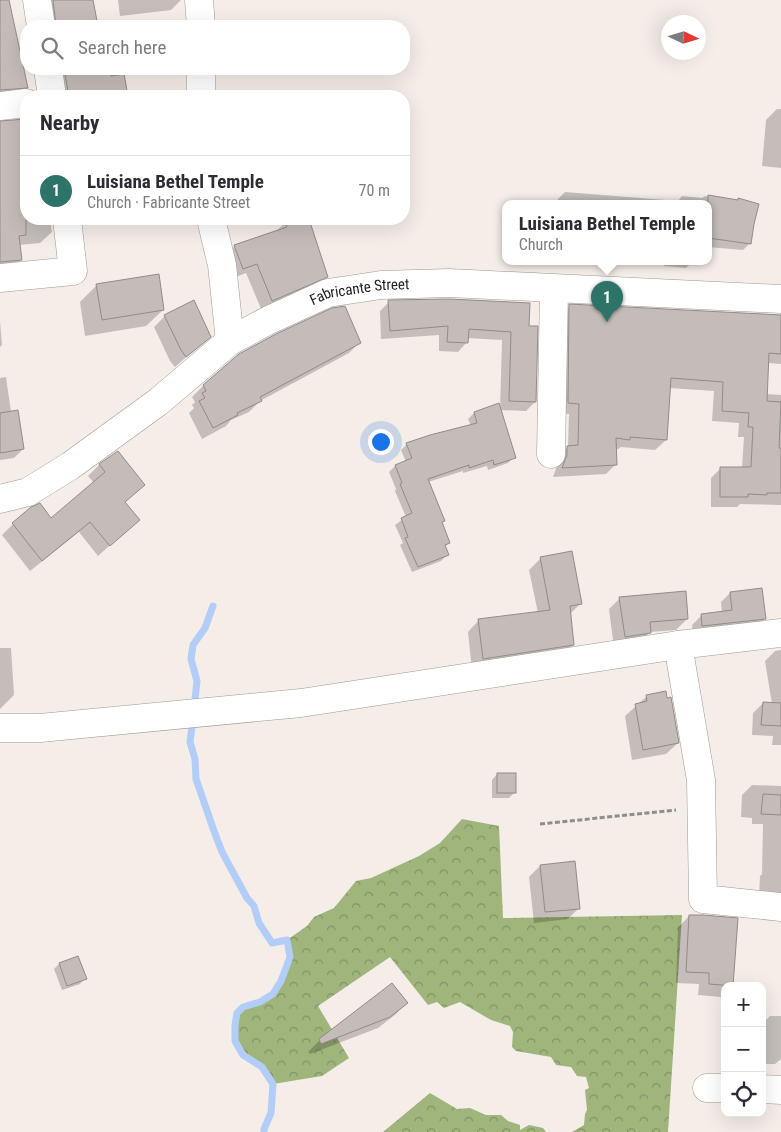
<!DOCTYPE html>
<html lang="en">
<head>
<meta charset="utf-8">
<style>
  :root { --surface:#fff; --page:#f2f2f3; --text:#2b2b33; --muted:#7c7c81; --line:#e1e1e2; --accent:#2e7367 }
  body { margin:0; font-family:"Roboto Condensed",sans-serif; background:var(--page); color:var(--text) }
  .controls { position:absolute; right:15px; bottom:15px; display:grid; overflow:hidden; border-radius:10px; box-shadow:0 5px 20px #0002 }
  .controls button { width:45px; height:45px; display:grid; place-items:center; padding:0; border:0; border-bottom:1px solid var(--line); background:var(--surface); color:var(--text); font:25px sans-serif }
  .compass { position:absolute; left:661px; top:15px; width:45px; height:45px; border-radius:50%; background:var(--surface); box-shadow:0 5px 20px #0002; rotate:94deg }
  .you { position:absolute; left:380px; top:441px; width:18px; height:18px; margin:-12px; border:4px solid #fff; border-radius:50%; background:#1a73e8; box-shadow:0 0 0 8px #1a73e833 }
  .badge { display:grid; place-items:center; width:32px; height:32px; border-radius:50%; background:var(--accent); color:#fff; font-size:16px; font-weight:700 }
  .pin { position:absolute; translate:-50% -41px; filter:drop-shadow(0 1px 2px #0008) }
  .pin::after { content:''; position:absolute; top:26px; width:18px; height:15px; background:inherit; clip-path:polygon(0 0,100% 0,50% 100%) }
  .popup { position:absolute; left:502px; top:200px; width:210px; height:65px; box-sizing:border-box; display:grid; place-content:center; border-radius:10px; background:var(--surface); filter:drop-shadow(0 1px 4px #0005); font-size:16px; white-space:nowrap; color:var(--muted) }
  .popup b { font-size:19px; color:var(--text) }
  .popup::after { content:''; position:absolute; left:50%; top:100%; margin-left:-10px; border:10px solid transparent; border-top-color:var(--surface) }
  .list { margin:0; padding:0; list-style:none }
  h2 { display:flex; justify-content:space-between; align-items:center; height:65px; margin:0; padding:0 20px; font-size:21px }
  h2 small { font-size:16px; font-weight:400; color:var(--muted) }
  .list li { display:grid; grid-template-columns:32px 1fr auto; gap:15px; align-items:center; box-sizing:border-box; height:70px; padding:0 20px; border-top:1px solid var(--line) }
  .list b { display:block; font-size:19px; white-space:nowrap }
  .list p { margin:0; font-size:16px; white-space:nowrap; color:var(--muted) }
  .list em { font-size:16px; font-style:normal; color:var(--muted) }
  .icon { flex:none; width:28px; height:28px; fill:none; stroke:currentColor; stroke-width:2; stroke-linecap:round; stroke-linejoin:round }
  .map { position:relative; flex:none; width:781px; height:1132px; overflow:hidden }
  .search { position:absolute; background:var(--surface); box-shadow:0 5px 20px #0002; left:20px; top:20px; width:390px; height:55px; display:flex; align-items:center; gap:12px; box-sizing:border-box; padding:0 18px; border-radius:20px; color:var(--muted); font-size:19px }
  .panel { position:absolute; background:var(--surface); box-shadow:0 5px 20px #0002; left:20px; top:90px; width:390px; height:135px; border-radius:20px }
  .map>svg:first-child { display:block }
</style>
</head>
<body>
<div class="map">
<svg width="781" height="1132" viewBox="0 0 781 1132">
  <defs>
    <pattern id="forest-crowns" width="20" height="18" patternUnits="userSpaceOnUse" patternTransform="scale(1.25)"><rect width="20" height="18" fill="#9fb57c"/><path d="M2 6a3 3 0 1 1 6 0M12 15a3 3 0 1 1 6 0" fill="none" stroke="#819365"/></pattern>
  </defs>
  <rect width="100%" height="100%" fill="#f5ede8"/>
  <g fill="url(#forest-crowns)">
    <polygon points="462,819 499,826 503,918 682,915 668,1132 572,1132 584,1125 585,1114 587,1110 585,1090 589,1088 586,1077 577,1076 571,1067 556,1065 551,1057 516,1051 512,1047 513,1032 510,1026 491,1020 460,1002 444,1008 437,1002 428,1005 390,957 318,1006 349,1058 322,1076 273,1084 262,1067 243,1055 235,1041 235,1025 237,1013 243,1007 260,1002 273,994 281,981 290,957 287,940 307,926 314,917 334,908 356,881 371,878 419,856 440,843"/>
    <polygon points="430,1093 457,1109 470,1108 486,1115 501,1115 508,1121 520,1125 520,1130 529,1125 543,1128 546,1132 383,1132"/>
  </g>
  <g fill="#0003">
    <polygon points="0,0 7,0 27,88 16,99 0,100"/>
    <polygon points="36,0 92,0 96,26 44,26"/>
    <polygon points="118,0 181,0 171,10 120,16"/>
    <polygon points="124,24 125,26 109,26"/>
    <polygon points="59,69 122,69 126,96 55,96"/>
    <polygon points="777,109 781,109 781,168 762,166 766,120"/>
    <polygon points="26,120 26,219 50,219 52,232 40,243 19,245 21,260 10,271 0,272 0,123"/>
    <polygon points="565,192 678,201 682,196 702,198 705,196 737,201 738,199 750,243 743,250 708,247 708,203 557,203 558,199"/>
    <polygon points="294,219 308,219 327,277 316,287 262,311 246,273 233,278 225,257 235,246 275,232 286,222"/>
    <polygon points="631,261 693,261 686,268 664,266 664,263"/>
    <polygon points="97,285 163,310 146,326 85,336 80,302"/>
    <polygon points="389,302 528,327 535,402 526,411 500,410 502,340 467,338 467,342 458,352 439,351 439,335 381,339 380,311"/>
    <polygon points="570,306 781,316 781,364 768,363 766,394 781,395 781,505 740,504 737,507 711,507 711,478 721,468 742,468 744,437 738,437 739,423 712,421 714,391 669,388 666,440 655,450 621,447 618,449 615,449 616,464 606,474 553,477 557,466 557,457 568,447 569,414 558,413 560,316"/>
    <polygon points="165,316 210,336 175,367 170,361 154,327"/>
    <polygon points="0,321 2,345 0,347"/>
    <polygon points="360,342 349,353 260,401 249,412 231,420 226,426 202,439 189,413 194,408 192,405 195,402 192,397 203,386"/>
    <polygon points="6,377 11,412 23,449 14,458 0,460 0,378"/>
    <polygon points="474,413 514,457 508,463 488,470 487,466 463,473 463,471 428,482 443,521 441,523 448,543 445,547 447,555 441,561 412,572 400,545 403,543 395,525 406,517 395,491 396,489 389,472 395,466 406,462 401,450 407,444 471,426 468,419"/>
    <polygon points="117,452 143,485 124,503 138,520 98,556 79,532 30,571 2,535 13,524 51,519 94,483 88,476 99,465"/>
    <polygon points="541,558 580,604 570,614 573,645 562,656 472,670 468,632 479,620 538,613 529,570"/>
    <polygon points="730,593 764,619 755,628 693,635 692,625 701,616 722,613 721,602"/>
    <polygon points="620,598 687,619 676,630 650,632 638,644 614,648 609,609"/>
    <polygon points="0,648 11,648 14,695 0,709"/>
    <polygon points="781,650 781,745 772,745 773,736 752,735 753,713 763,703 772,704 765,661 775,651"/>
    <polygon points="647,696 678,743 666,754 632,760 625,716"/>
    <polygon points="497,774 514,793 509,798 492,798 492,780"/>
    <polygon points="781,783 781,898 759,897 760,876 762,874 763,824 752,824 752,818 741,817 742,795 752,785 781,786"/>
    <polygon points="540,866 579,908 568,919 534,923 529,877"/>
    <polygon points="689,916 731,986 725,986 725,992 721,997 698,995 699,984 676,983 678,928"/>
    <polygon points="78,957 85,978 80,984 62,990 54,969 59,964"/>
    <polygon points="392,984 407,1002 396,1014 378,1028 310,1054 308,1052 320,1040"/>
    <polygon points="770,1016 781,1016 781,1059 775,1064 762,1064 762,1024"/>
  </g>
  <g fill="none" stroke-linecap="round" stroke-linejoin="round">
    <g stroke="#b2cdf7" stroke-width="7">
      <polyline points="194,709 197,681 191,659 193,645 205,628 213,606"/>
      <polyline points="193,719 190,742 195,759 196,779 214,831 222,852 247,898 254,906 259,923 272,943 287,940 290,957 281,981 273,994 260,1002 243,1007 237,1013 235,1025 235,1041 243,1055 262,1067 273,1084 271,1113 264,1129 264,1132"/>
    </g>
  </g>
  <g fill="#c4bcb8" stroke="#928b87">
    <polygon points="0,0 9,0 28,88 0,90"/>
    <polygon points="53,0 93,0 98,26 56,26"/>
    <polygon points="64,69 109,69 111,76 124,74 128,96 69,96"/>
    <polygon points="26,119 26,235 19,236 22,260 0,262 0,121"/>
    <polygon points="708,195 738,200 738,198 759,204 754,224 751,244 708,238"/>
    <polygon points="284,219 309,219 328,277 272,301 257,264 243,269 234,245 287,227"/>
    <polygon points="159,274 164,310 102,320 96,284"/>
    <polygon points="449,299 530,303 529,326 538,326 536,402 509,401 511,332 469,329 468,343 447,342 448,326 390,331 388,300"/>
    <polygon points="194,300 211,337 186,357 181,350 164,315"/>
    <polygon points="569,304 781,315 781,354 769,353 767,401 781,402 779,448 781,448 781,493 767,493 767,495 748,494 748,497 720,497 720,467 751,467 753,427 748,427 749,413 722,411 723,382 671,378 667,440 630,437 630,440 616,438 617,465 562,468 567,455 567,446 578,445 579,404 568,403"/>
    <polygon points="345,306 361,343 260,397 262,401 237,413 238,415 213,428 199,401 205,398 202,393 206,391 203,385 239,354 276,334 332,308"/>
    <polygon points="499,403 516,458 494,465 493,460 469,468 469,465 428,479 445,521 442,522 450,543 445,545 449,555 418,567 405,538 408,537 401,518 412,513 400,484 402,483 395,465 412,458 406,443 430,435 477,423 474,412"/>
    <polygon points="18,410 24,449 0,453 0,413"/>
    <polygon points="118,451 145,485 125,502 140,520 110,546 90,522 42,561 12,523 31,507 40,503 51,518 105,472 99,464"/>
    <polygon points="572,551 582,604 570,606 574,645 483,659 478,619 550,610 540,557"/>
    <polygon points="762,588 766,619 702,626 701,614 732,610 730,592"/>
    <polygon points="686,591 688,619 650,622 651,633 625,637 619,597"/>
    <polygon points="666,691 667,698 671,697 679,743 643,750 635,704 647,701 646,695"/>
    <polygon points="763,702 781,703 781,726 761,725"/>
    <rect x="497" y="773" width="19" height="20"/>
    <polygon points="763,794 781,795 781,815 761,814"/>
    <polygon points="575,861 580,909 545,912 540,865"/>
    <polygon points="689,915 703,915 738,918 733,986 709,984 709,973 686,972"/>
    <polygon points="78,956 87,979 67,986 59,963"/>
    <polygon points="392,983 408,1003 390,1017 321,1044 319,1039"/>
  </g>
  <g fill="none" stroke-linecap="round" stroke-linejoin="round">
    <defs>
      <g id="street">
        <polyline points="37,0 41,26"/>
        <polyline points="199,0 201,26"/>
        <polyline points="48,69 52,96"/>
        <polyline points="201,69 201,96"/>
        <polyline points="0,106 26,103"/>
        <polyline points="211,219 222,265 230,341"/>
        <polyline points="0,278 73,271 67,219"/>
        <polyline points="551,454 554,289"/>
        <path id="s1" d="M0 499 28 492 70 466 158 402 230 341 269 320 328 293 381 285 449 283 781 299"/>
        <polyline points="678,645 701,780 703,899 781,907"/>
        <polyline points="0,728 40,728 301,703 678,645 781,633"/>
        <polyline points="707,1088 725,1088"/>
        <polyline points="762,1089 781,1090"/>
      </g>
    </defs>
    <use href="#street" stroke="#a09994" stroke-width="29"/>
    <polyline stroke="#918c88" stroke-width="3" stroke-dasharray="5 2.5" stroke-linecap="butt" points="540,824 676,810"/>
    <use href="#street" stroke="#fff" stroke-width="28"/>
  </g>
  <g text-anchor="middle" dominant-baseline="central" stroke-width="4" stroke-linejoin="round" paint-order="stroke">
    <g font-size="15" fill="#211e1c" stroke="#f5ede8">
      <text stroke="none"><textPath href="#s1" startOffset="422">Fabricante Street</textPath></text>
    </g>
  </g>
</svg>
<div class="controls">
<button>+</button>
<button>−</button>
<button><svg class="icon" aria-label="locate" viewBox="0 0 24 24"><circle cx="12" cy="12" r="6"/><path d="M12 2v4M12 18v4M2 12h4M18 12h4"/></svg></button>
</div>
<svg class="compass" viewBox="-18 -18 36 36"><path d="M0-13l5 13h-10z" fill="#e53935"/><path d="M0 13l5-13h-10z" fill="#7c7c81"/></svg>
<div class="you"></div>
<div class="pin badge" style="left:607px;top:322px">1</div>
<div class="popup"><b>Luisiana Bethel Temple</b>Church</div>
<div class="search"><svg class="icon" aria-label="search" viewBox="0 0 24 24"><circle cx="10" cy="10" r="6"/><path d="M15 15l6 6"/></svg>Search here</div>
<section class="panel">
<h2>Nearby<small></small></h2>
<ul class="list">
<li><span class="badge">1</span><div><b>Luisiana Bethel Temple</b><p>Church · Fabricante Street</p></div><em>70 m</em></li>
</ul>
</section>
</div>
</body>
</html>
